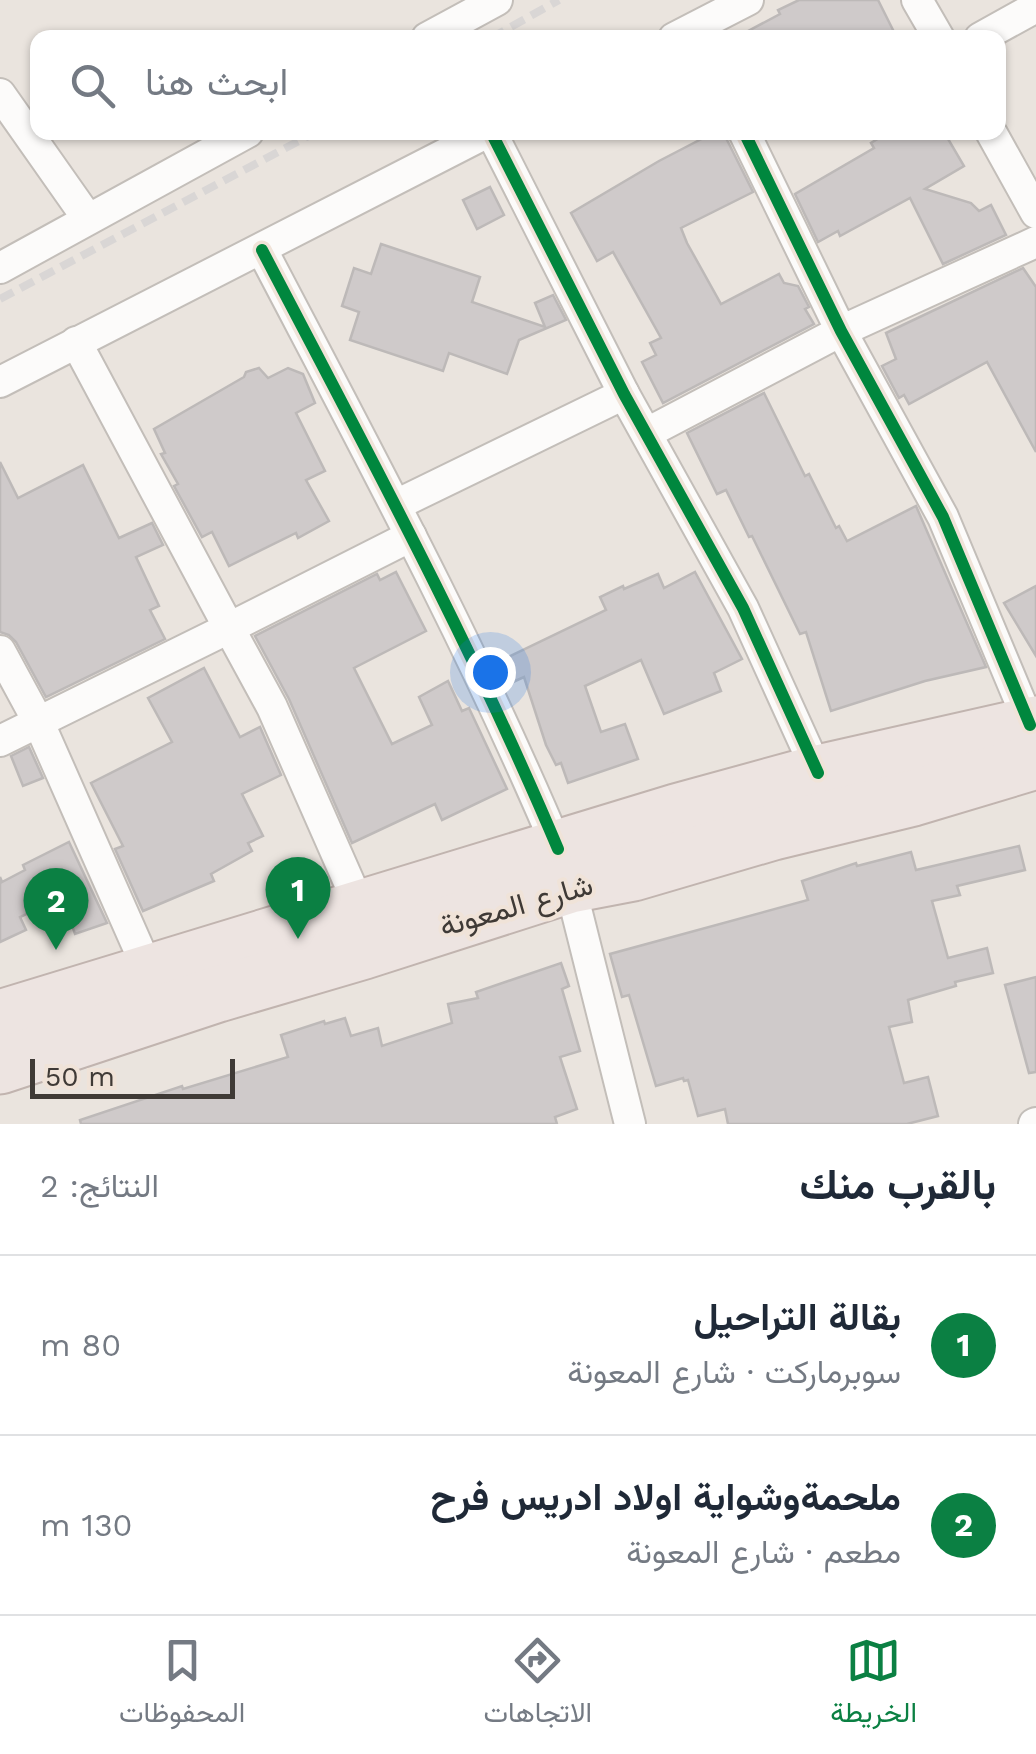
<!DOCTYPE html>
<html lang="ar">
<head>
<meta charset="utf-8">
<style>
  :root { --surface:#fff; --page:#f2f2f3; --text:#1f2937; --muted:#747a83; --line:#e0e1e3; --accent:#0b8043 }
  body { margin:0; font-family:"Work Sans",Vazirmatn,sans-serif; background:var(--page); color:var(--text); direction:rtl }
  .scale { position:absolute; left:30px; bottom:25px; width:205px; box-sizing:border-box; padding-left:10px; border:5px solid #3f3a36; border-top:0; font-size:28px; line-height:35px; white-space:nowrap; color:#3f3a36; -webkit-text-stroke:8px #f0e3d8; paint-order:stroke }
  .you { position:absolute; left:490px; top:672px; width:35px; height:35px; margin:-25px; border:8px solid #fff; border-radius:50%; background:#1a73e8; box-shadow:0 0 0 15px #1a73e833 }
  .badge { display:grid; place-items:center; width:65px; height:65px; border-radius:50%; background:var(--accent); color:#fff; font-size:32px; font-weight:700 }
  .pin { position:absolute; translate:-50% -82px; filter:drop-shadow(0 2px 5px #0008) }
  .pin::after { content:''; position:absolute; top:52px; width:35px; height:30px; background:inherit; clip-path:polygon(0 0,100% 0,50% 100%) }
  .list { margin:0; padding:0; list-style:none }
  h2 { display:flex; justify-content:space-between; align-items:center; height:130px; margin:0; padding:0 40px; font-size:42px }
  h2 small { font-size:32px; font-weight:400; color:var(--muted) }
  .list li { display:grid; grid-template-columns:65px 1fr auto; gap:30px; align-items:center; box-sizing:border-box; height:180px; padding:0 40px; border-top:2px solid var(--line) }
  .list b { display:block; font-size:38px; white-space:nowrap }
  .list p { margin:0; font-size:32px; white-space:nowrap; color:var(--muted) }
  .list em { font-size:32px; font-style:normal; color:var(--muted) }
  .icon { flex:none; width:55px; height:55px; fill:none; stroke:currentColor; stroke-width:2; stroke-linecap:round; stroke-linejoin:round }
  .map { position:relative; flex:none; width:1036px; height:1124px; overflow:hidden; direction:ltr }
  .search { position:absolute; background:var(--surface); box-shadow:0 2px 8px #0004; left:30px; right:30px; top:30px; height:110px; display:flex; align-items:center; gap:25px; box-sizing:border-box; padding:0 35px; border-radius:20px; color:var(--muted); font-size:38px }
  .sheet { height:490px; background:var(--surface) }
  nav { display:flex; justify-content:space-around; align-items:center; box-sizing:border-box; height:140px; border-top:2px solid var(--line); background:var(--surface); font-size:28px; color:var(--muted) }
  nav a { display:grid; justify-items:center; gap:5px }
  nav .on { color:var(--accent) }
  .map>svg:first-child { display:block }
</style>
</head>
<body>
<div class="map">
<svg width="1036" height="1124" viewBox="0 0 1036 1124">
  <rect width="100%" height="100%" fill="#eae4de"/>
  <g fill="#cfcaca" stroke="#bdb9b8" stroke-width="2.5">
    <polygon points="799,0 878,0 897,38 735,38 780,14 778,10"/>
    <polygon points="715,132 723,132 753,192 681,228 687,243 721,304 779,274 784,283 798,286 809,307 805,309 814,324 663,403 642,362 656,355 650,343 661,338 613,252 597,261 571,213 659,161"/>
    <polygon points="889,132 944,132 964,166 925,189 971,203 979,211 991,205 1006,235 943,264 910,198 840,236 838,231 818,242 795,194 874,148 871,143"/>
    <polygon points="490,187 504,215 477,229 463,200"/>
    <polygon points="381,244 480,277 472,302 545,327 535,303 553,295 566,320 519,340 507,374 449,353 443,371 350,340 359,312 342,306 354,268 371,274"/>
    <polygon points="1023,268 1036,287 1036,452 987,362 909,404 904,395 899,398 882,366 896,359 886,333"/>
    <polygon points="259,368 268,378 288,368 303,374 315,403 296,413 325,471 306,480 329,521 298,538 296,533 229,566 212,532 202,537 174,486 178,484 161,454 165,453 154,429 244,377 246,372"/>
    <polygon points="764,393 805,476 809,474 836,528 839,526 847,541 916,506 986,667 925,681 831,711 806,632 800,634 752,536 749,537 726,490 717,494 687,433"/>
    <polygon points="0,462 18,498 83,465 119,538 152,523 163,545 136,557 159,606 150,610 165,639 46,697 16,642 9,635 0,632"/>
    <polygon points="396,572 426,631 354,668 392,744 432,725 419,697 448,681 462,711 469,708 507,789 442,820 435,804 352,843 289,699 255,636 377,574 380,580"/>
    <polygon points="695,572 742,659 714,673 721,691 664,714 641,660 585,686 601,732 625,724 638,759 568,783 561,763 556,765 546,745 524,677 513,682 502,660 606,610 600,597 623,586 624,589 658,574 664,588"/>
    <polygon points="1036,586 1036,656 1004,603"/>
    <polygon points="204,668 240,737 260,727 281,775 242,794 263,836 248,843 252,851 211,874 214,881 143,911 115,849 123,846 91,783 172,742 148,698"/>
    <polygon points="29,747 43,778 23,786 11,756"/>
    <polygon points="69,842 107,923 75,934 62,897 20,917 26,930 0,942 0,877 2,882 25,870 23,865"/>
    <polygon points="1019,846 1025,870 957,886 960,895 932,901 948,958 987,948 993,973 955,982 956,986 908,1000 912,1022 889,1027 904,1083 928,1077 938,1116 907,1124 728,1124 725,1109 698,1116 688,1080 684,1081 683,1078 656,1086 629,995 622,997 610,954 808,900 802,881 856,863 857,866 911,852 916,870"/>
    <polygon points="561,963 569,986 562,989 580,1051 560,1057 577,1109 555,1117 557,1124 81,1124 80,1120 182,1086 183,1089 288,1057 281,1035 324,1021 325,1024 345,1018 351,1036 378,1028 382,1046 452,1023 448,1004 478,998 476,992"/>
    <polygon points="1036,977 1036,1072 1029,1073 1005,985"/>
  </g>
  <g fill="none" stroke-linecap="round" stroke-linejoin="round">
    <defs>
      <g id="street">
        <polyline points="917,0 939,38"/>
        <polyline points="427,38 497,0"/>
        <polyline points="674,38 748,0"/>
        <polyline points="980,38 1036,7"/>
        <polyline points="0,94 88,219"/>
        <polyline points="491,132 624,394 743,608 818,773"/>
        <polyline points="744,132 841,331 943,517 1030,725"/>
        <polyline points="991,132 1036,213"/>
        <path d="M262 250C365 447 471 643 558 849"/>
        <polyline points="0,268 248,132"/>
        <polyline points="0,382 488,132"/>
        <polyline points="647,433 841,331 1036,242"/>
        <polyline points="396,505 624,394"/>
        <polyline points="0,651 39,723 149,972"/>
        <polyline points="0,741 229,628 76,342"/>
        <polyline points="570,885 630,1124"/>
        <polyline points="360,907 272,707 229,628 411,536"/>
        <polyline points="1034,1124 1036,1123"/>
      </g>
      <g id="highway">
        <polyline points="0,1018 676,812 818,773 1036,724"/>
        <polyline points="0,1066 218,994 364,951 570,885 633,873 773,832 913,798 1036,761"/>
      </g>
    </defs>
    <use href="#street" stroke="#c3beb9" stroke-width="34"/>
    <use href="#highway" stroke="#c1b4af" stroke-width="59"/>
    <use href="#street" stroke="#fcfbfa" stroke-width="30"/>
    <use href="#highway" stroke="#ede4e1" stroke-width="55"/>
    <g stroke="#d9d6d5" stroke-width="8" stroke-dasharray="15 8" stroke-linecap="butt">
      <polyline points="491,38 559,0"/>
      <polyline points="0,299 316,132"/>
    </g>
    <defs>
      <g id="cycleway">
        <polyline points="491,132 624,394 743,608 818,773"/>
        <polyline points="744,132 841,331 943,517 1030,725"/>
        <path d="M262 250C365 447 471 643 558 849"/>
      </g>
    </defs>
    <use href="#cycleway" stroke="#f0e3d8" stroke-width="19"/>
    <use href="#cycleway" stroke="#00873e" stroke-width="12"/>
  </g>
  <g text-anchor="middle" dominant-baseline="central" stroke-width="8" stroke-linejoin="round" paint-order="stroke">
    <g font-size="30" fill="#3f3a36" stroke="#f0e3d8">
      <text transform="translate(516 905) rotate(-16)">شارع المعونة</text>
    </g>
  </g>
</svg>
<div class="scale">50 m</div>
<div class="you"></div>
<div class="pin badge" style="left:298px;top:939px">1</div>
<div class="pin badge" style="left:56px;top:950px">2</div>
<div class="search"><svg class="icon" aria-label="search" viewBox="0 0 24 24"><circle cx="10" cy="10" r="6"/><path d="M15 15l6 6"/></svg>ابحث هنا</div>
</div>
<section class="sheet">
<h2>بالقرب منك<small>النتائج: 2</small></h2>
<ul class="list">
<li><span class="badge">1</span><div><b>بقالة التراحيل</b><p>سوبرماركت · شارع المعونة</p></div><em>80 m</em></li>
<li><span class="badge">2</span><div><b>ملحمةوشواية اولاد ادريس فرح</b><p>مطعم · شارع المعونة</p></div><em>130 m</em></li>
</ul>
</section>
<nav>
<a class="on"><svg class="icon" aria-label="map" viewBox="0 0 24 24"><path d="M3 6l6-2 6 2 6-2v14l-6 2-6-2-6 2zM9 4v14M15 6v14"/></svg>الخريطة</a>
<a><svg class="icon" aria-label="directions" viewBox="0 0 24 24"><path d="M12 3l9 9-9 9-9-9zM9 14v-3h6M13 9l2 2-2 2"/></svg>الاتجاهات</a>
<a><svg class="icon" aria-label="saved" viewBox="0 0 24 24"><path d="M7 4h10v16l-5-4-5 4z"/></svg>المحفوظات</a>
</nav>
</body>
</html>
